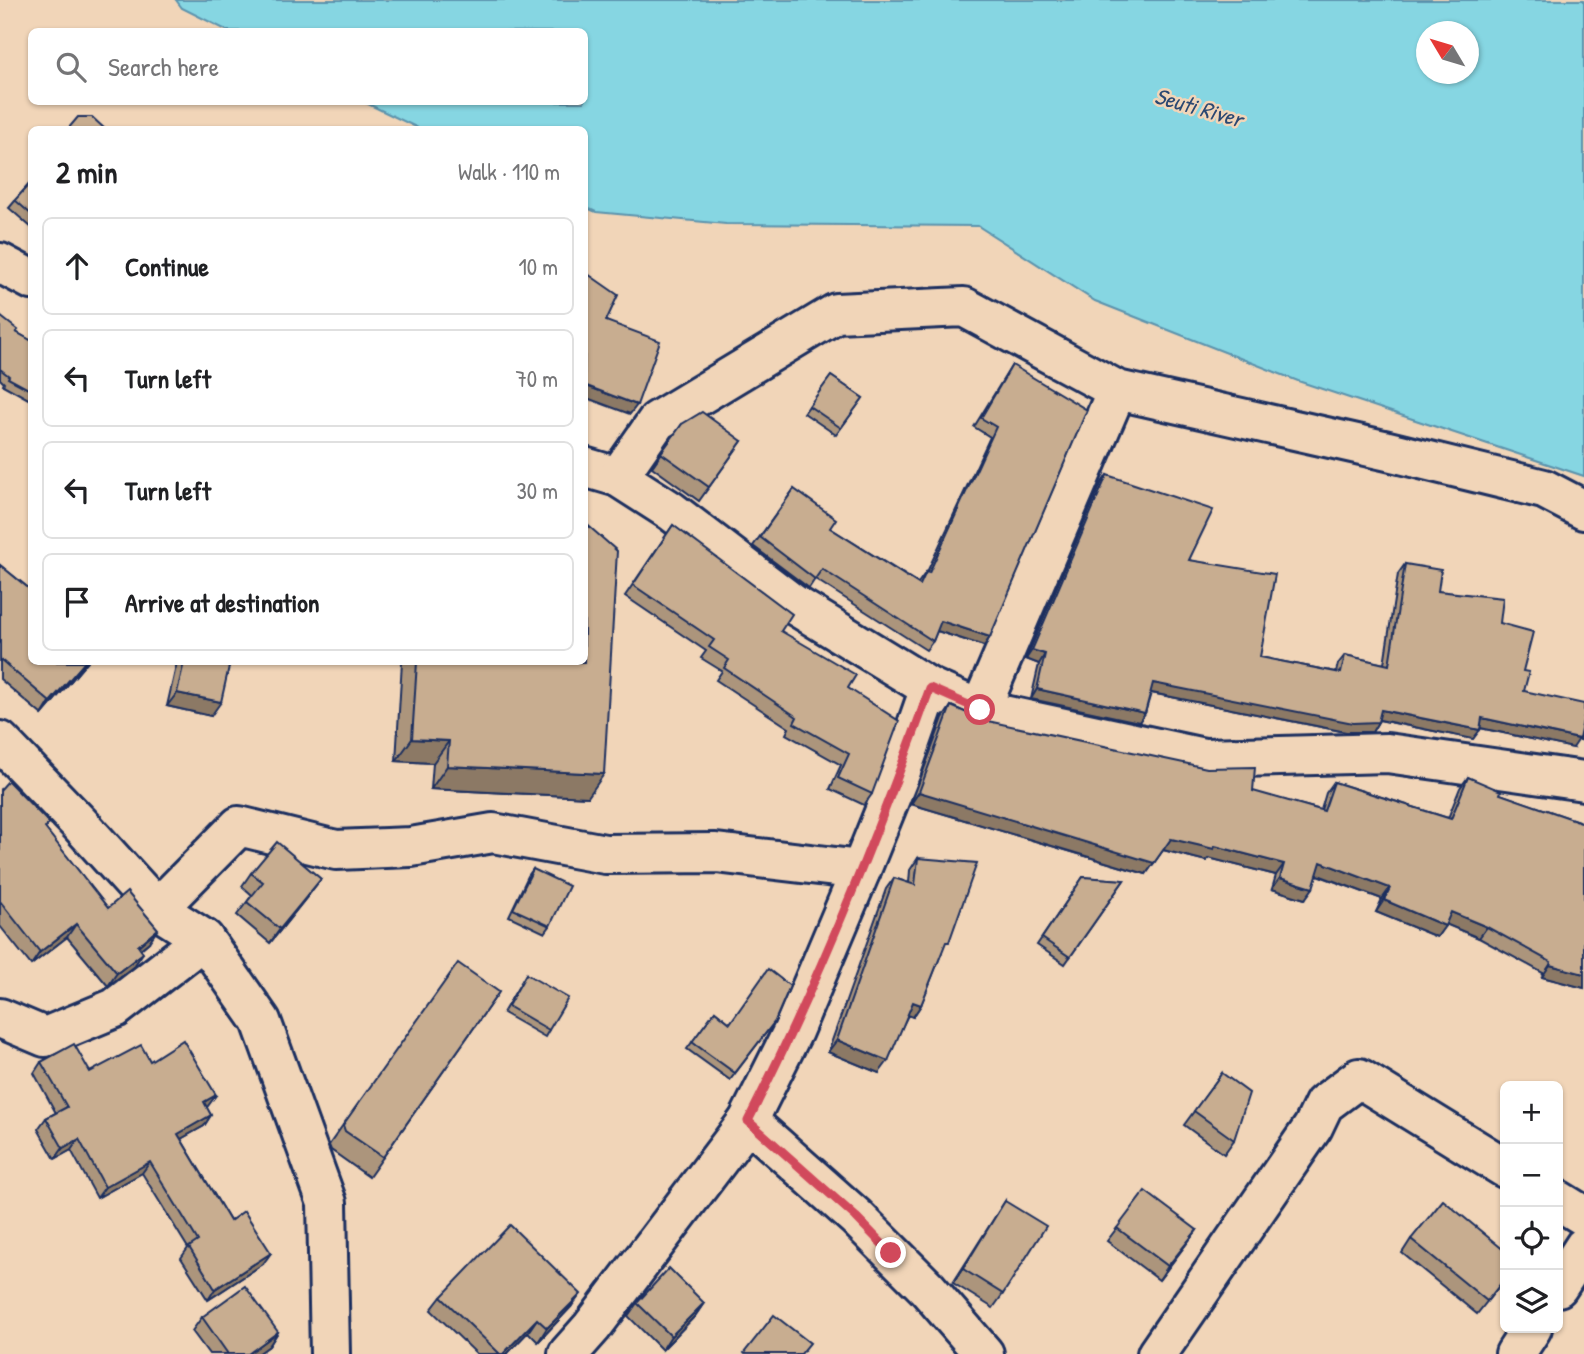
<!DOCTYPE html>
<html lang="en">
<head>
<meta charset="utf-8">
<style>
  :root { --surface:#fff; --page:#f6f6f6; --text:#202124; --muted:#757577; --line:#e0e0e0 }
  body { margin:0; font-family:"Patrick Hand",sans-serif; background:var(--page); color:var(--text) }
  .controls { position:absolute; right:21px; bottom:21px; display:grid; overflow:hidden; border-radius:10px; box-shadow:0 2px 5px #0004 }
  .controls button { width:63px; height:63px; display:grid; place-items:center; padding:0; border:0; border-bottom:2px solid var(--line); background:var(--surface); color:var(--text); font:35px sans-serif }
  .compass { position:absolute; left:1416px; top:21px; width:63px; height:63px; border-radius:50%; background:var(--surface); box-shadow:0 2px 5px #0004; rotate:308deg }
  .stop { position:absolute; width:21px; height:21px; margin:-16px; border:5px solid #d1495b; border-radius:50%; background:#fff }
  .stop.end { background:#d1495b; border-color:#fff; box-shadow:0 2px 7px #0008 }
  .list { margin:0; padding:0; list-style:none }
  h2 { display:flex; justify-content:space-between; align-items:center; height:91px; margin:0; padding:0 28px; font-size:30px }
  h2 small { font-size:23px; font-weight:400; color:var(--muted) }
  .list li { display:grid; grid-template-columns:46px 1fr auto; gap:21px; align-items:center; box-sizing:border-box; height:98px; margin:0 14px 14px; padding:0 14px; border:2px solid var(--line); border-radius:10px }
  .list b { display:block; font-size:26px; white-space:nowrap }
  .list em { font-size:23px; font-style:normal; color:var(--muted) }
  .icon { flex:none; width:38px; height:38px; fill:none; stroke:currentColor; stroke-width:2; stroke-linecap:round; stroke-linejoin:round }
  .map { position:relative; flex:none; width:1584px; height:1354px; overflow:hidden }
  .search { position:absolute; background:var(--surface); box-shadow:0 2px 5px #0004; left:28px; top:28px; width:560px; height:77px; display:flex; align-items:center; gap:18px; box-sizing:border-box; padding:0 24px; border-radius:10px; color:var(--muted); font-size:26px }
  .panel { position:absolute; background:var(--surface); box-shadow:0 2px 5px #0004; left:28px; top:126px; width:560px; height:539px; border-radius:10px }
  .map>svg:first-child { display:block }
</style>
</head>
<body>
<div class="map">
<svg width="1584" height="1354" viewBox="0 0 1584 1354">
  <rect width="100%" height="100%" fill="#f1d5b8"/>
  <filter id="ink" filterUnits="userSpaceOnUse"><feTurbulence type="fractalNoise" baseFrequency=".0143" numOctaves="2"/><feDisplacementMap in="SourceGraphic" scale="14" xChannelSelector="R" yChannelSelector="G"/><feConvolveMatrix kernelMatrix="1 2 1 2 8 2 1 2 1" color-interpolation-filters="sRGB"/></filter>
  <g filter="url(#ink)">
    <path fill="#86d6e2" stroke="#5b93ad" stroke-width="2" fill-rule="evenodd" d="M176 0H1584V476L1298 381 1095 301 978 226 726 224 596 212 585 207 584 130 420 129 364 102H584V32L228 31 182 8ZM1426 32H1468V74H1426Z"/>
    <g fill="none" stroke-linecap="round" stroke-linejoin="round">
      <defs>
        <g id="minor">
          <polyline points="0,263 32,280"/>
          <polyline points="584,467 618,477 671,511 793,604 930,688 980,710 1204,758 1387,753 1584,781"/>
          <polyline points="618,477 657,421 836,313 964,307 1117,390 1388,451 1544,489 1584,510"/>
          <polyline points="980,710 1117,390"/>
          <polyline points="0,741 80,824 157,909 204,939 261,1021 327,1203 330,1354"/>
          <polyline points="157,909 239,826 336,850 411,847 493,833 605,854 716,853 861,870"/>
          <polyline points="0,1018 45,1037 115,1008 204,939"/>
          <polyline points="748,1121 856,1217 927,1288 984,1354"/>
          <polyline points="1558,1200 1584,1216"/>
          <polyline points="1558,1287 1584,1247"/>
          <polyline points="568,1354 592,1327 748,1121 793,1031 861,870 901,771 930,688"/>
          <polyline points="1157,1354 1313,1127 1324,1104 1359,1078 1505,1168"/>
          <polyline points="1515,1354 1532,1328"/>
        </g>
      </defs>
      <use href="#minor" stroke="#1b2f5e" stroke-width="44"/>
      <use href="#minor" stroke="#f1d5b8" stroke-width="38"/>
    </g>
    <g fill="#ac957c" stroke="#1b2f5e" stroke-width="2">
      <polygon points="32,181 32,228 9,208"/>
      <polygon points="0,316 16,332 32,341 32,401 3,385 4,383 0,379"/>
      <polygon points="1012,365 990,637 984,646 937,631 933,641 926,650 815,579 809,588 753,546 794,489 830,528 918,583 926,572 927,572 990,437 974,427"/>
      <polygon points="831,376 863,398 836,435 804,413"/>
      <polygon points="682,424 742,441 699,501 652,467"/>
      <polygon points="1107,475 1189,560 1260,657 1336,672 1338,664 1345,655 1384,664 1398,574 1405,564 1438,591 1500,623 1523,671 1524,691 1573,748 1480,728 1473,739 1379,720 1372,732 1346,732 1151,693 1145,713 1139,722 1031,699 1039,664 1026,659 1101,484"/>
      <polygon points="673,525 781,631 848,688 872,794 864,805 830,789 841,765 786,734 789,728 716,680 722,671 701,658 706,651 625,596"/>
      <polygon points="0,565 31,590 32,587 32,662 87,662 42,715 0,679"/>
      <polygon points="177,662 230,662 211,716 167,706"/>
      <polygon points="402,662 584,662 588,797 431,789 433,763 396,761"/>
      <polygon points="951,706 983,720 1321,810 1326,793 1334,782 1448,818 1460,788 1468,777 1500,794 1584,823 1584,988 1542,977 1543,973 1479,938 1446,924 1437,937 1376,912 1382,899 1317,875 1305,899 1272,889 1276,875 1209,858 1206,861 1163,850 1146,874 911,804 943,718"/>
      <polygon points="1584,722 1584,741 1580,740"/>
      <polygon points="0,790 49,823 45,829 108,908 149,942 140,950 134,966 108,986 67,937 31,965 0,926"/>
      <polygon points="918,858 942,952 921,1005 913,1017 908,1015 879,1073 828,1052 886,889 894,878 909,883 910,870"/>
      <polygon points="533,869 550,926 545,933 509,916 528,876"/>
      <polygon points="251,873 311,892 270,943 237,915 252,895 242,886"/>
      <polygon points="1083,877 1124,880 1065,964 1037,945"/>
      <polygon points="526,974 549,1030 545,1037 503,1013"/>
      <polygon points="499,992 369,1177 331,1150 329,1145 343,1125"/>
      <polygon points="715,1011 730,1023 775,1021 730,1080 687,1049"/>
      <polygon points="150,1061 216,1095 206,1107 211,1115 204,1126 181,1139 230,1221 263,1264 208,1300 181,1258 188,1248 142,1173 97,1198 71,1150 55,1159 38,1129 46,1118 56,1113 34,1073 41,1062 90,1072"/>
      <polygon points="1222,1073 1234,1140 1224,1154 1184,1125"/>
      <polygon points="1005,1201 1003,1294 993,1308 953,1283"/>
      <polygon points="1117,1228 1197,1230 1159,1280 1107,1241"/>
      <polygon points="1411,1239 1505,1279 1477,1314 1402,1253"/>
      <polygon points="441,1297 571,1307 538,1342 528,1332 507,1354 477,1354 431,1310"/>
      <polygon points="637,1303 704,1303 695,1316 662,1350 628,1316"/>
      <polygon points="202,1317 278,1332 269,1346 258,1354 209,1354 192,1331"/>
    </g>
    <g fill="#8c7965" stroke="#1b2f5e" stroke-width="2">
      <polygon points="584,385 637,405 630,414 584,397"/>
      <polygon points="941,621 990,637 984,646 934,630"/>
      <polygon points="1032,650 1045,654 1039,664 1026,659"/>
      <polygon points="85,662 87,662 42,715 50,702"/>
      <polygon points="1153,683 1378,722 1372,732 1346,732 1147,692"/>
      <polygon points="1037,689 1145,713 1139,722 1031,699"/>
      <polygon points="177,693 221,702 211,716 167,706"/>
      <polygon points="1381,710 1480,730 1473,739 1375,719"/>
      <polygon points="1482,718 1579,739 1573,748 1476,727"/>
      <polygon points="412,739 449,741 433,763 396,761"/>
      <polygon points="447,766 604,774 588,797 431,789"/>
      <polygon points="919,792 1171,839 1215,846 1284,864 1276,875 1209,858 1206,861 1163,850 1146,874 911,804"/>
      <polygon points="1321,862 1390,888 1382,899 1313,873"/>
      <polygon points="1280,878 1313,888 1305,899 1272,889"/>
      <polygon points="321,879 311,892 270,943 280,929"/>
      <polygon points="1384,900 1445,926 1437,937 1376,912"/>
      <polygon points="1451,912 1487,927 1479,938 1443,923"/>
      <polygon points="76,924 67,937 31,965 40,952"/>
      <polygon points="158,929 149,942 128,959 138,946"/>
      <polygon points="143,953 134,966 108,986 117,973"/>
      <polygon points="1550,965 1584,974 1584,988 1542,977"/>
      <polygon points="913,1002 921,1005 913,1017 905,1014"/>
      <polygon points="837,1040 888,1061 879,1073 828,1052"/>
      <polygon points="216,1095 208,1106 196,1113 204,1102"/>
      <polygon points="211,1115 204,1126 170,1145 178,1134"/>
      <polygon points="79,1139 71,1150 55,1159 63,1148"/>
      <polygon points="150,1162 142,1173 97,1198 105,1187"/>
      <polygon points="1197,1230 1187,1243 1159,1280 1168,1266"/>
      <polygon points="271,1253 263,1264 208,1300 215,1289"/>
      <polygon points="581,1294 571,1307 538,1342 547,1328"/>
      <polygon points="704,1303 695,1316 662,1350 671,1336"/>
      <polygon points="537,1319 528,1332 507,1354 503,1354"/>
      <polygon points="278,1332 269,1346 258,1354 248,1354"/>
    </g>
    <g fill="#c8ad90" stroke="#1b2f5e" stroke-width="2">
      <polygon points="78,117 92,117 106,130 67,130"/>
      <polygon points="32,181 32,215 15,200"/>
      <polygon points="585,272 618,295 606,321 660,341 637,405 584,385"/>
      <polygon points="0,316 18,330 16,332 32,341 32,391 8,378 9,376 0,369"/>
      <polygon points="1012,365 1087,410 990,637 941,621 933,641 822,569 815,579 760,537 794,489 836,519 830,528 920,585 926,572 929,573 996,427 981,418"/>
      <polygon points="831,376 863,398 841,428 809,406"/>
      <polygon points="702,412 742,441 709,487 661,453 682,424"/>
      <polygon points="1107,475 1213,510 1189,560 1275,574 1260,657 1341,673 1345,655 1389,665 1405,564 1441,570 1438,591 1503,598 1500,623 1533,632 1523,671 1529,672 1524,691 1584,704 1584,716 1579,739 1482,718 1480,730 1381,710 1378,722 1353,723 1153,683 1145,713 1037,689 1045,654 1032,650"/>
      <polygon points="584,522 617,551 604,774 447,766 449,741 412,739 417,662 584,662"/>
      <polygon points="673,525 792,614 781,631 856,675 848,688 899,721 872,794 838,778 849,754 794,723 797,717 724,668 729,660 709,647 714,640 633,585"/>
      <polygon points="0,565 32,591 32,662 85,662 50,702 0,659"/>
      <polygon points="184,662 230,662 221,702 177,693"/>
      <polygon points="951,706 983,720 1207,768 1255,767 1253,791 1324,811 1334,782 1451,819 1468,777 1501,791 1500,794 1584,823 1584,974 1550,965 1551,962 1487,927 1451,912 1445,926 1384,900 1390,888 1321,862 1313,888 1280,878 1284,864 1215,846 1214,849 1171,839 1154,863 919,792"/>
      <polygon points="8,781 49,823 45,828 108,908 127,892 158,929 138,946 143,953 117,973 76,924 40,952 0,901 0,790"/>
      <polygon points="277,842 321,879 280,929 247,902 263,882 251,873"/>
      <polygon points="918,858 977,863 949,942 946,942 921,1005 913,1002 888,1061 837,1040 894,878 915,885"/>
      <polygon points="533,869 569,886 550,926 513,909"/>
      <polygon points="1083,877 1124,880 1070,957 1042,938"/>
      <polygon points="458,963 499,992 383,1157 345,1131 343,1125"/>
      <polygon points="768,969 790,986 775,1021 735,1073 692,1042 715,1011 730,1023"/>
      <polygon points="526,974 568,998 549,1030 508,1006"/>
      <polygon points="183,1040 216,1095 204,1102 211,1115 178,1134 230,1221 244,1211 271,1253 215,1289 189,1247 198,1241 150,1162 105,1187 79,1139 63,1148 46,1118 67,1107 41,1062 74,1044 90,1072 141,1045 150,1061"/>
      <polygon points="1222,1073 1249,1093 1234,1140 1194,1111"/>
      <polygon points="1145,1191 1197,1230 1168,1266 1117,1228"/>
      <polygon points="1443,1200 1505,1251 1505,1278 1487,1301 1411,1239"/>
      <polygon points="1005,1201 1046,1226 1003,1294 963,1269"/>
      <polygon points="510,1225 581,1294 547,1328 537,1319 503,1354 500,1354 441,1297"/>
      <polygon points="669,1268 704,1303 671,1336 637,1303"/>
      <polygon points="245,1286 278,1332 248,1354 228,1354 202,1317"/>
      <polygon points="774,1315 810,1343 801,1354 745,1354 744,1353"/>
    </g>
  </g>
  <g fill="none" stroke-linecap="round" stroke-linejoin="round" filter="url(#ink)">
    <path stroke="#d1495b" stroke-width="9" d="M891 1253 856 1217 748 1121C819 981 877 836 930 688L980 710"/>
  </g>
  <g text-anchor="middle" dominant-baseline="central" stroke-width="5" stroke-linejoin="round" paint-order="stroke">
    <g font-size="23" font-style="italic" fill="#2b4872" stroke="#f1d5b8">
      <text transform="translate(1199 107) rotate(16)">Seuti River</text>
    </g>
  </g>
</svg>
<div class="controls">
<button>+</button>
<button>−</button>
<button><svg class="icon" aria-label="locate" viewBox="0 0 24 24"><circle cx="12" cy="12" r="6"/><path d="M12 2v4M12 18v4M2 12h4M18 12h4"/></svg></button>
<button><svg class="icon" aria-label="layers" viewBox="0 0 24 24"><path d="M12 4l9 5-9 5-9-5zM3 14l9 5 9-5"/></svg></button>
</div>
<svg class="compass" viewBox="-18 -18 36 36"><path d="M0-13l5 13h-10z" fill="#e53935"/><path d="M0 13l5-13h-10z" fill="#757577"/></svg>
<div class="stop" style="left:980px;top:710px"></div>
<div class="stop end" style="left:891px;top:1253px"></div>
<div class="search"><svg class="icon" aria-label="search" viewBox="0 0 24 24"><circle cx="10" cy="10" r="6"/><path d="M15 15l6 6"/></svg>Search here</div>
<section class="panel">
<h2>2 min<small>Walk · 110 m</small></h2>
<ul class="list">
<li><svg class="icon" aria-label="ahead" viewBox="0 0 24 24"><path d="M12 20V5M6 11l6-6 6 6"/></svg><div><b>Continue</b></div><em>10 m</em></li>
<li><svg class="icon" aria-label="left" viewBox="0 0 24 24"><path d="M17 20v-9H6M10 6l-5 5 5 5"/></svg><div><b>Turn left</b></div><em>70 m</em></li>
<li><svg class="icon" aria-label="left" viewBox="0 0 24 24"><path d="M17 20v-9H6M10 6l-5 5 5 5"/></svg><div><b>Turn left</b></div><em>30 m</em></li>
<li><svg class="icon" aria-label="arrive" viewBox="0 0 24 24"><path d="M6 21V4h12l-3 4 3 4H6"/></svg><div><b>Arrive at destination</b></div></li>
</ul>
</section>
</div>
</body>
</html>
